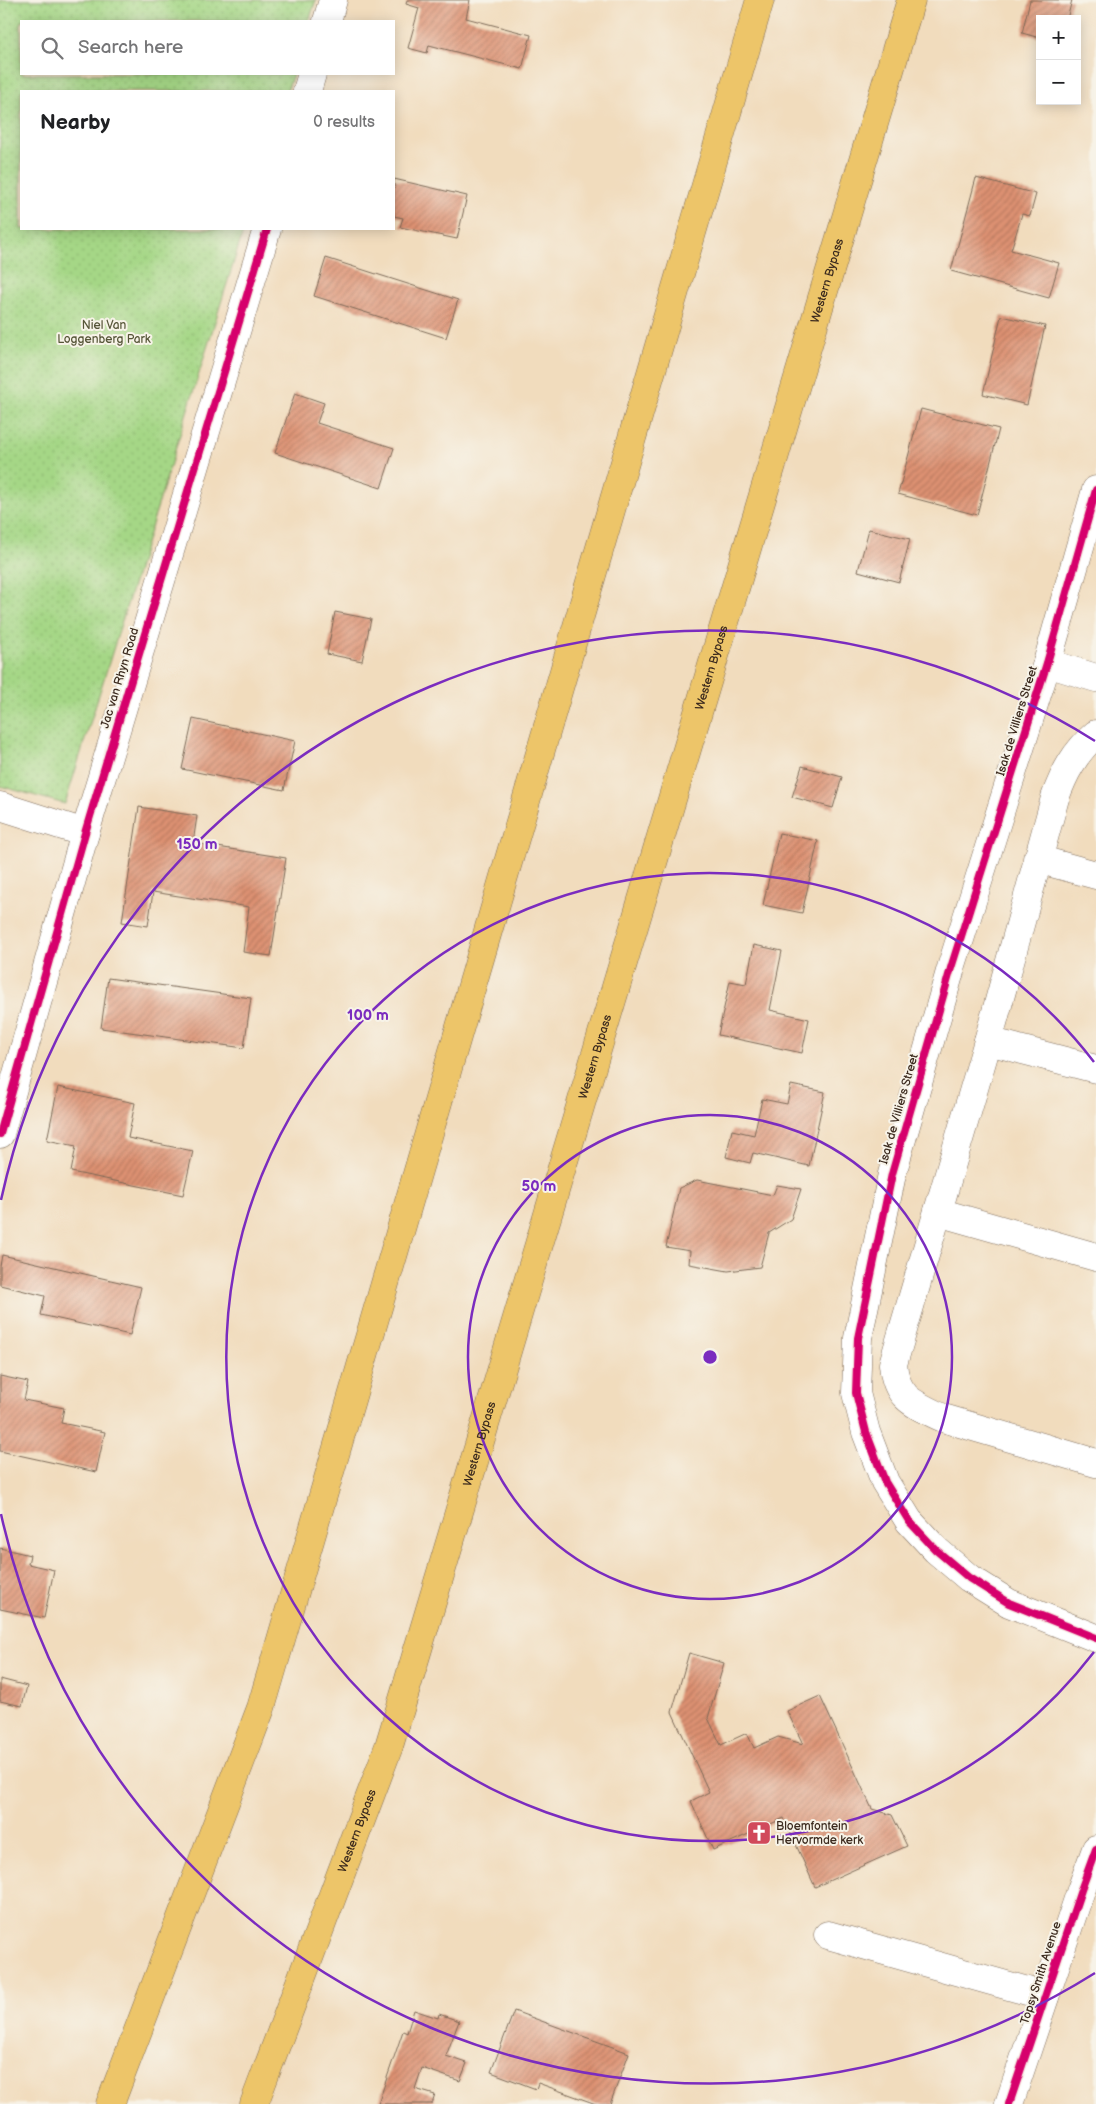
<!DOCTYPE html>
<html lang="en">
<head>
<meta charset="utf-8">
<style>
  :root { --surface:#fff; --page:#f2f2f2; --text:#202124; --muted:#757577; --line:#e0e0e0 }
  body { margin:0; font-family:"Balsamiq Sans",sans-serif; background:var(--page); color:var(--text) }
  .controls { position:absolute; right:15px; top:15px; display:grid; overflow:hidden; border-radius:0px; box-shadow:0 2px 12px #0003 }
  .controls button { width:45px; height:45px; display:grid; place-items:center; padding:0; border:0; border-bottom:1px solid var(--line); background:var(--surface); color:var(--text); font:25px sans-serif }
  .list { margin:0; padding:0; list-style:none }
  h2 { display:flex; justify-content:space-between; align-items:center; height:65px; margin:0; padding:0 20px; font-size:21px }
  h2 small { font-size:16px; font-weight:400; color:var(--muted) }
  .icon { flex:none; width:28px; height:28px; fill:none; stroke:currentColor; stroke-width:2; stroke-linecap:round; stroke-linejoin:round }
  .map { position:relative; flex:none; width:1096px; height:2104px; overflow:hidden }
  .search { position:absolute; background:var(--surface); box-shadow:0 2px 12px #0003; left:20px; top:20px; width:375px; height:55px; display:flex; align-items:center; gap:12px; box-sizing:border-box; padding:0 18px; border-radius:0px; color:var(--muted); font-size:19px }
  .panel { position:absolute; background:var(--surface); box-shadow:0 2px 12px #0003; left:20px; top:90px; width:375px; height:140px; border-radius:0px }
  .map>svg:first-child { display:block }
</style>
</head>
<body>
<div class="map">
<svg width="1096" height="2104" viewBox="0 0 1096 2104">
  <defs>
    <pattern id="grass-dots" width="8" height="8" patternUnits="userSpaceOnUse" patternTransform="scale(1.25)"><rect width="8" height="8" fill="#a5d786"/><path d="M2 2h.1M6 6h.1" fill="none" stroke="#8fb973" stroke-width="1.8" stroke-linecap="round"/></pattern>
    <pattern id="building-hatch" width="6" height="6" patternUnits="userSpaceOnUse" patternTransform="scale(1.25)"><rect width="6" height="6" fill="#dd9172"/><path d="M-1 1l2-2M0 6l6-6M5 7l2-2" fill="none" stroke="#b4775d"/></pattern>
  </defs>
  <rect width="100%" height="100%" fill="#f7f3e8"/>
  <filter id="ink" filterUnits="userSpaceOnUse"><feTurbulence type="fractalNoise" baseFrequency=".02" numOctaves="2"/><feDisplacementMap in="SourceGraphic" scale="10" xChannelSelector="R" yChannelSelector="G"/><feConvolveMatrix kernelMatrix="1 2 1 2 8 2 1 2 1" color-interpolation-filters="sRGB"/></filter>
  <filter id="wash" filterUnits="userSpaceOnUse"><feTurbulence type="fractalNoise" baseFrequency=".0096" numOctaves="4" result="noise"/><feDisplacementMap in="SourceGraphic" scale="20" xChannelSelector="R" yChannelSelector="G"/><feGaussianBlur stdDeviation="1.12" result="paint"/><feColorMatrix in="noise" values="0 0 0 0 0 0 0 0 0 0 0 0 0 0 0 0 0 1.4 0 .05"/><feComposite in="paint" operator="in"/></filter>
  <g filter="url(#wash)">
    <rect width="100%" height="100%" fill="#f1dcbd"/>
    <polygon fill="url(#grass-dots)" stroke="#708052" points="0,0 316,0 309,21 21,21 21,74 293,74 287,91 21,91 21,229 244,229 65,804 0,786"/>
    <g id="blocks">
      <g fill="url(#building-hatch)">
        <polygon points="407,0 470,0 466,18 531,35 522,69 429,45 427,53 408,48 419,8 406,4"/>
        <polygon points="1030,0 1072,0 1067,19 1040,19 1040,38 1022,33"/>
        <polygon points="976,178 1036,194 1030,216 1022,214 1011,250 1059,263 1049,298 951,271"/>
        <polygon points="394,179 467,196 457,239 400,227 403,218 394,216"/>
        <polygon points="326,258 458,300 446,338 314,296"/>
        <polygon points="1001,316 1045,326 1027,405 983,394"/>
        <polygon points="295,393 324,403 317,423 394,448 381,488 275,453"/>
        <polygon points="921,409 999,429 977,515 898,494"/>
        <polygon points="869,529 910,539 899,582 858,571"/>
        <polygon points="335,612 371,619 362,661 327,654"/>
        <polygon points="193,719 295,741 284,790 182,769"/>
        <polygon points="802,766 842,777 833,808 792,797"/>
        <polygon points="139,807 197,816 193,843 286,858 271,956 243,952 249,907 153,892 148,926 122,922"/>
        <polygon points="779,833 818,841 802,913 763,905"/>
        <polygon points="754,945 782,951 770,1010 809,1019 802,1053 718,1035 730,981 746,984"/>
        <polygon points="108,978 251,998 244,1048 101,1028"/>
        <polygon points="791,1085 825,1092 809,1166 753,1153 750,1163 726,1157 732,1130 754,1135 762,1099 787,1104"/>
        <polygon points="58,1087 135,1103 128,1138 193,1151 183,1195 71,1172 76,1146 47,1140"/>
        <polygon points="697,1180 773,1195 777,1185 801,1189 791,1219 769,1233 760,1267 728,1271 689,1264 690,1251 666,1247 679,1188"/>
        <polygon points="2,1255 141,1287 130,1335 41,1315 45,1296 0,1285 0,1266"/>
        <polygon points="0,1376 28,1382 24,1400 64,1408 61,1423 105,1432 96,1472 0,1451"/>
        <polygon points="0,1548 30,1555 28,1564 54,1570 44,1618 0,1609"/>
        <polygon points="689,1653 724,1663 708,1718 721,1745 747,1733 754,1748 778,1737 803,1744 787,1711 820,1696 872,1809 892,1815 907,1846 815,1887 784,1818 713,1850 691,1801 709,1792 672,1712"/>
        <polygon points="0,1679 27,1686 22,1706 0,1701"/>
        <polygon points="414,2010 438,2018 439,2014 459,2021 446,2056 467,2063 460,2081 422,2068 415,2089 435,2095 432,2104 378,2104 403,2031 407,2033"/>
        <polygon points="514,2011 629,2053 610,2104 596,2104 538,2083 536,2089 491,2072"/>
      </g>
    </g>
  </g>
  <g filter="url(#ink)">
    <use href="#blocks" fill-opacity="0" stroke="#7b6856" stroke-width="1"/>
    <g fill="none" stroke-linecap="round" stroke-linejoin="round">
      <defs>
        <g id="minor">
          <polyline points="327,21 333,0"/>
          <polyline points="307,91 312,74"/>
          <polyline points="1096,490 1047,663 951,968 892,1174 858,1338 856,1393 866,1432 885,1482 909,1521 936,1550 969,1578 1009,1603 1096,1638"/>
          <polyline points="1047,663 1096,678"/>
          <path d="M1096 734C1075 752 1064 773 1055 798L988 1041 893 1364C896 1399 914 1404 943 1418L1096 1463"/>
          <polyline points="0,806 85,833"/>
          <polyline points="1037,859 1096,875"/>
          <polyline points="988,1041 1096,1069"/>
          <polyline points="0,1134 85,833 267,229"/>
          <polyline points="938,1212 1096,1257"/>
          <polyline points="828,1935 1045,1996"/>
          <polyline points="1009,2104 1081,1890 1096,1849"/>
        </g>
        <g id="highway">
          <polyline points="110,2104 261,1708 760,0"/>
          <path id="s1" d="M254 2104 389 1746 911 0"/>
        </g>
      </defs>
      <use href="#minor" stroke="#7b6856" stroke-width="29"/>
      <use href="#highway" stroke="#7b6856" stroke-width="29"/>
      <use href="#minor" stroke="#fff" stroke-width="28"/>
      <use href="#highway" stroke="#edc569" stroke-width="28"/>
      <defs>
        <g id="cycleway">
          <polyline points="1096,490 1047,663 951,968 892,1174 858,1338 856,1393 866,1432 885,1482 909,1521 936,1550 969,1578 1009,1603 1096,1638"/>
          <polyline points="0,1134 85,833 267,229"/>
          <polyline points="1009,2104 1081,1890 1096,1849"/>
        </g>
      </defs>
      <use href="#cycleway" stroke="#f7f3e8" stroke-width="11"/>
      <use href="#cycleway" stroke="#d6006c" stroke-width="8"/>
    </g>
  </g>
  <g fill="none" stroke="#7b2cbf" stroke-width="2.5">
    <circle cx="710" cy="1357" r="242"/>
    <path d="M1094 1652A484 484 0 1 1 1094 1062"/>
    <path d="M1095 1973A726 726 0 0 1 1 1514M1 1200A726 726 0 0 1 1095 741"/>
  </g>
  <defs>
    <symbol id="church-square" viewBox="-11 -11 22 22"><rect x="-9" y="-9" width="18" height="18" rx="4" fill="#d1495b" stroke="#f7f3e8"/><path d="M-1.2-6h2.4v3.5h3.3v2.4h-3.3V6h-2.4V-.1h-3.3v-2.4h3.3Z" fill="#fff"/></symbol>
  </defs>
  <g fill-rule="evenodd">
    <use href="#church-square" x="745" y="1819" width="28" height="28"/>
  </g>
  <g text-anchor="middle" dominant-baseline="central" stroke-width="4" stroke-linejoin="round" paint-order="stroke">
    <g font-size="12" fill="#3b2a1e" stroke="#f7f3e8">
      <text stroke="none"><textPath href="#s1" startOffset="1912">Western Bypass</textPath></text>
      <text stroke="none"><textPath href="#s1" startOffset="1508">Western Bypass</textPath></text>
      <text transform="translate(120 678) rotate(-73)">Jac van Rhyn Road</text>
      <text transform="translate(1017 721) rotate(-73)">Isak de Villiers Street</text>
      <text stroke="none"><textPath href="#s1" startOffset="1102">Western Bypass</textPath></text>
      <text transform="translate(899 1109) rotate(-74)">Isak de Villiers Street</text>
      <text stroke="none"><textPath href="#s1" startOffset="698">Western Bypass</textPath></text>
      <text stroke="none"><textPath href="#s1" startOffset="292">Western Bypass</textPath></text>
      <text transform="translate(1041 1973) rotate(-72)">Topsy Smith Avenue</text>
    </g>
    <g font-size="12" fill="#565538" stroke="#f7f3e8">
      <text x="104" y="325">Niel Van<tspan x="104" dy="14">Loggenberg Park</tspan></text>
    </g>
    <g font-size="12" fill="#3b2a1e" stroke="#f7f3e8" text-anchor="start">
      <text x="776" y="1826">Bloemfontein<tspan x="776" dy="14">Hervormde kerk</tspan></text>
    </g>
  </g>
  <circle cx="710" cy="1357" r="8" fill="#7b2cbf" stroke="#f7f3e8" stroke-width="2.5"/>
  <g font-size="15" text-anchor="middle" font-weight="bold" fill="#7b2cbf" stroke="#f7f3e8" stroke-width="4" stroke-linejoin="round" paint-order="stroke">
    <text x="197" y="849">150 m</text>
    <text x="368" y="1020">100 m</text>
    <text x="539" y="1191">50 m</text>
  </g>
</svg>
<div class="controls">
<button>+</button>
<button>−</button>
</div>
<div class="search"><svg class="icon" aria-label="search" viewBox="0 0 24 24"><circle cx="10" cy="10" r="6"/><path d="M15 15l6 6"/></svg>Search here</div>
<section class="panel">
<h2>Nearby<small>0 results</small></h2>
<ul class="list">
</ul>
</section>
</div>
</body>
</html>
